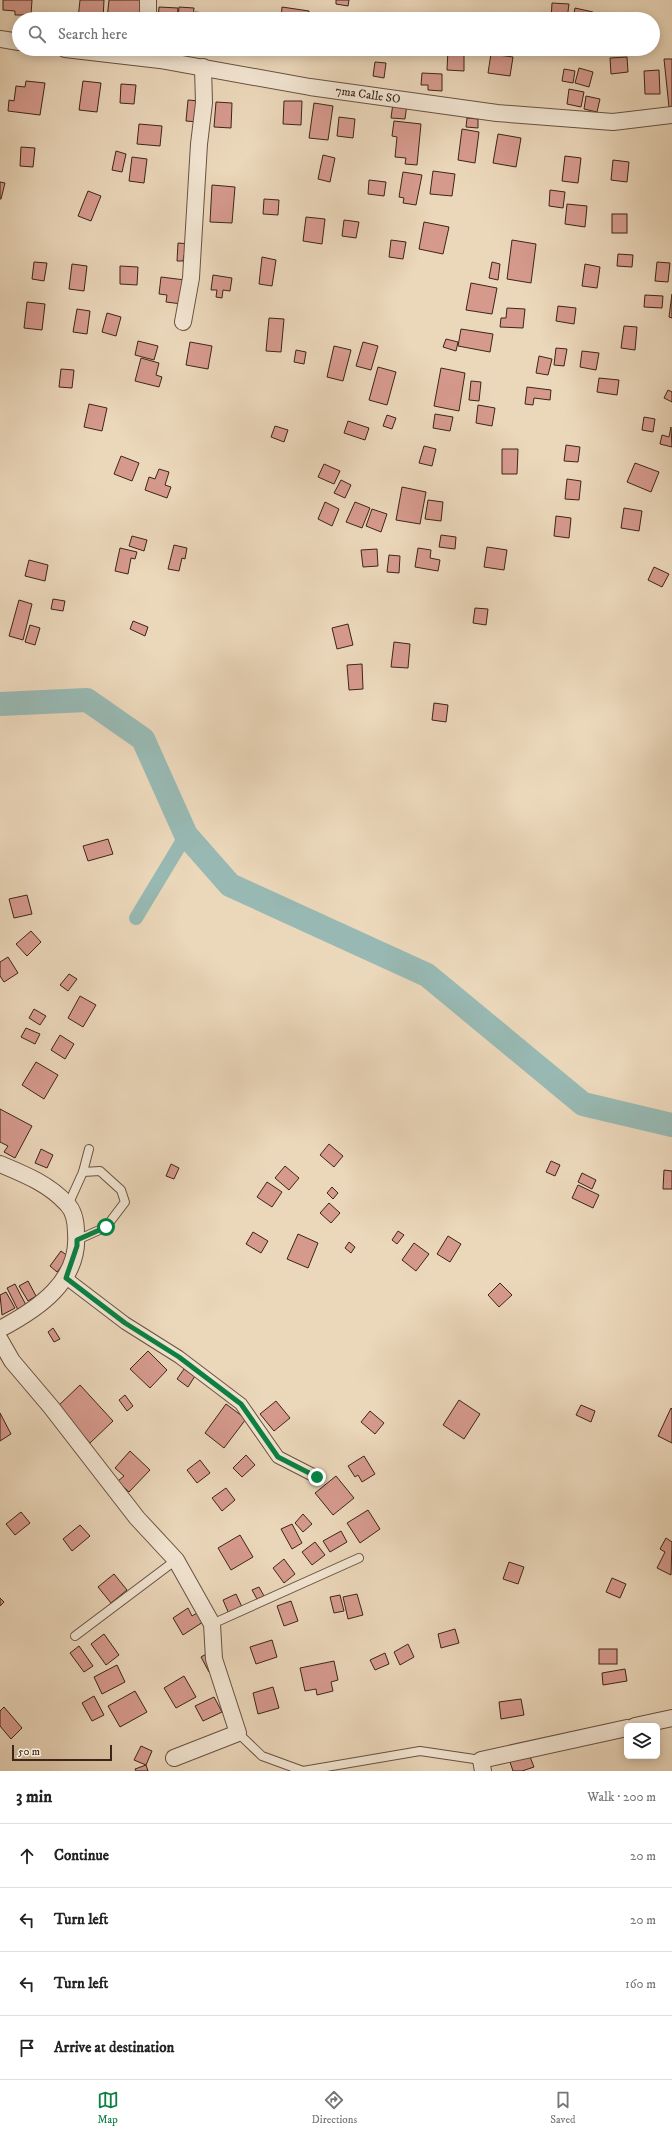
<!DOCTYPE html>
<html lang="en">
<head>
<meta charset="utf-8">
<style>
  :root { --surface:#fff; --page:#f2f2f2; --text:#222; --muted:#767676; --line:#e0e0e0; --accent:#0b8043 }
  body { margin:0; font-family:"IM FELL DW Pica",serif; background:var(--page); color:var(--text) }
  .controls { position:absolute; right:12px; bottom:12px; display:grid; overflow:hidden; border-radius:6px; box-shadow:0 2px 10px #0003 }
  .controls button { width:36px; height:36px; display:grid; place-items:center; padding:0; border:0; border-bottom:1px solid var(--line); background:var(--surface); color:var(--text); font:20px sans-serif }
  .scale { position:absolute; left:12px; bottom:10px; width:100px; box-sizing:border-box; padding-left:4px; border:2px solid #3c251a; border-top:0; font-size:11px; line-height:14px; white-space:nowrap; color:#3c251a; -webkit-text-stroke:3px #f2e5d2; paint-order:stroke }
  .stop { position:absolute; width:12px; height:12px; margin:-9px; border:3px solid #0b8043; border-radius:50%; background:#fff }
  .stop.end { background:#0b8043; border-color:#fff; box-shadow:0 1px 4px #0008 }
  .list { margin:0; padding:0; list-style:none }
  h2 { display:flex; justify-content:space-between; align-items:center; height:52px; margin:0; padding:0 16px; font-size:17px }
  h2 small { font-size:13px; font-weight:400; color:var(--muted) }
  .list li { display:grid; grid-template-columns:26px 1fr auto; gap:12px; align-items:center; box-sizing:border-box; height:64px; padding:0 16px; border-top:1px solid var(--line) }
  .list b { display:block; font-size:15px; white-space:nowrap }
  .list em { font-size:13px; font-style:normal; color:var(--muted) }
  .icon { flex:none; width:22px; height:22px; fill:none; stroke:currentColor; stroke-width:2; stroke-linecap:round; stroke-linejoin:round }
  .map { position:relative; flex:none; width:672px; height:1771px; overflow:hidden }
  .search { position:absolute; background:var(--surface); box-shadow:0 2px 10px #0003; left:12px; right:12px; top:12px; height:44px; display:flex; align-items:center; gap:10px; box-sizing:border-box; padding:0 14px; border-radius:22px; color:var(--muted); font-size:15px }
  .sheet { height:308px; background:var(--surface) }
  nav { display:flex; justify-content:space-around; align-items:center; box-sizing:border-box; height:56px; border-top:1px solid var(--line); background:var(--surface); font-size:11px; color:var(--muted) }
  nav a { display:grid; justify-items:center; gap:2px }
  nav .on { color:var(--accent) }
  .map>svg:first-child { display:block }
</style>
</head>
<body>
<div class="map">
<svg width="672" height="1771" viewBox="0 0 672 1771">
  <rect width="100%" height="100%" fill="#ebd7ba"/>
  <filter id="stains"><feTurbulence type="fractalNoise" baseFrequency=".005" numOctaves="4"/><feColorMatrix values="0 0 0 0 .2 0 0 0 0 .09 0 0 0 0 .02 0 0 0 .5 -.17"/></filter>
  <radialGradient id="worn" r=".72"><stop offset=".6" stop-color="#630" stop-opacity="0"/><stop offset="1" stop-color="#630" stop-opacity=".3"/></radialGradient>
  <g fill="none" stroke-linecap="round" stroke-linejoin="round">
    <polyline stroke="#98b9b3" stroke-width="14" points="136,918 186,835"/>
    <polyline stroke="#98b9b3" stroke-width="24" points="0,704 87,700 143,739 186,835 230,885 427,975 583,1104 672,1125"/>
  </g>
  <g fill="#d69a8d" stroke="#3c251a">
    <polygon points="3,0 32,0 31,15 15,15 15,11 3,10"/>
    <polygon points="80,0 104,0 103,19 78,19"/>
    <polygon points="109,0 142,0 141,19 107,19"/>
    <polygon points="336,0 349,0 348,6 336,4"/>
    <polygon points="552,3 569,4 567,19 551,19"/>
    <polygon points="159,7 178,8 177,19 158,19"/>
    <polygon points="179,7 194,8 193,19 178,19"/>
    <polygon points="282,7 309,11 308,19 281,19"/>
    <polygon points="575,8 593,12 591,19 573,19"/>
    <polygon points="195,12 225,15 225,19 195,19"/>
    <polygon points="507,16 518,18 517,19 506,19"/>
    <polygon points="369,49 391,49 391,52"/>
    <polygon points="448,49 464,49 464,71 447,70"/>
    <polygon points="491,54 513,57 510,76 488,73"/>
    <polygon points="627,57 628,72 611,74 610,58"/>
    <polygon points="664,59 672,59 672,107 669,107"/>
    <polygon points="375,62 386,63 384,78 373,76"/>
    <polygon points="579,68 593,72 589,87 575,83"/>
    <polygon points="564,69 575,71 573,83 562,81"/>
    <polygon points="659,70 660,94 645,94 644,71"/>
    <polygon points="422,73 442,74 442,91 428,90 428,85 421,85"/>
    <polygon points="26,81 45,83 40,115 8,111 9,100 14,101 16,86 25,87"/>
    <polygon points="83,81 101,83 97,112 79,110"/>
    <polygon points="121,84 136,85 134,104 120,103"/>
    <polygon points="569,89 584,92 581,107 567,104"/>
    <polygon points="586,96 600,99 597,112 584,109"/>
    <polygon points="188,100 200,101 198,122 186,121"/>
    <polygon points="284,101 302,101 301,125 283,124"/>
    <polygon points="216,102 232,103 231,128 214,127"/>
    <polygon points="314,103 333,106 328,140 309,138"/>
    <polygon points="393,103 407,104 405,119 391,118"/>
    <polygon points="339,117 355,119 353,138 337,136"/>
    <polygon points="467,118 478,119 478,128 466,127"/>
    <polygon points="394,121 421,124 417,165 405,164 406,158 395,157 397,137 392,136"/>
    <polygon points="139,124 162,126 160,146 137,144"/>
    <polygon points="462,129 479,132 475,163 458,160"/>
    <polygon points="498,134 521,138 516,167 493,163"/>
    <polygon points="21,147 35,148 33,167 20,166"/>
    <polygon points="116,151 126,154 122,172 112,170"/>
    <polygon points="323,155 335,158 330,182 318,179"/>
    <polygon points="565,156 581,158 578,183 562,181"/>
    <polygon points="132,157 147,159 144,183 129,181"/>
    <polygon points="613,160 629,162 627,182 611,180"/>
    <polygon points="433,171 455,174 452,196 430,194"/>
    <polygon points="403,172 422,175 416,205 403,203 404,198 399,197"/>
    <polygon points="369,180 386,182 384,196 368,194"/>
    <polygon points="0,182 5,183 1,199 0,199"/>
    <polygon points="212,185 235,187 232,223 210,222"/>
    <polygon points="550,190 565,192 563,208 549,206"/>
    <polygon points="88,191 101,196 91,221 78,216"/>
    <polygon points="264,199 279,200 278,215 263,214"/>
    <polygon points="567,204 587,206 585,227 565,224"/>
    <rect x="612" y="214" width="15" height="19"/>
    <polygon points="306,217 325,219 322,244 303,241"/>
    <polygon points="344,220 359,222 356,238 342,236"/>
    <polygon points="424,222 449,227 443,254 419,249"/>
    <polygon points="391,240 406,242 403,259 389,257"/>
    <polygon points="512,240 536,244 531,283 507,279"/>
    <polygon points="178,243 190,244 189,255 184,255 183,261 177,261"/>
    <polygon points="618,254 633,255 632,267 617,266"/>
    <polygon points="262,257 276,260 272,286 259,284"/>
    <polygon points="34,262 47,263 44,281 32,279"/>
    <polygon points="492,262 500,264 498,280 489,278"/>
    <polygon points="657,262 670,263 668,282 655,281"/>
    <polygon points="72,264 87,266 84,291 69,289"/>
    <polygon points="585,264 600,267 597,288 582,286"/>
    <polygon points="120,266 138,267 137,285 120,284"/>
    <polygon points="213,275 232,278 230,291 223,290 222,298 216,297 217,290 211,290"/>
    <polygon points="161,277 185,280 182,304 166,302 167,295 159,294"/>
    <polygon points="471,283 497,288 492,314 466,310"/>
    <polygon points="672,294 672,318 669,317"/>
    <polygon points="645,295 663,296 662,308 644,307"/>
    <polygon points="27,302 45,304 42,330 24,328"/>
    <polygon points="558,306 576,308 574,324 556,321"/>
    <polygon points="507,308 525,309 523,328 500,327 501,318 506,318"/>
    <polygon points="77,309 90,311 87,334 73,332"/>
    <polygon points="107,313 121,317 116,336 102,332"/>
    <polygon points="269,318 284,319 281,352 266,351"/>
    <polygon points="624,326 637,327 635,350 621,348"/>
    <polygon points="461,329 493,334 490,352 458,346"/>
    <polygon points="446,339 458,342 456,351 443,347"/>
    <polygon points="138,341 158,346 154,360 135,355"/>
    <polygon points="190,342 212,346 208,369 186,365"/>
    <polygon points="363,342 378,346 371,370 356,366"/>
    <polygon points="334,346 351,350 343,381 327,377"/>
    <polygon points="556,348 567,349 564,366 554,365"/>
    <polygon points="296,350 306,352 304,364 294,362"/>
    <polygon points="582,351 599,353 596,370 580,367"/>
    <polygon points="539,356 552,359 548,375 536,373"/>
    <polygon points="141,358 159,363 156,375 162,377 159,387 135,381"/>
    <polygon points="378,367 396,372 387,405 369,400"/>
    <polygon points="441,368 465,373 459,411 434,406"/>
    <polygon points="61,369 74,370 72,388 59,387"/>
    <polygon points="599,378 619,380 617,395 597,392"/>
    <polygon points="471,381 481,382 479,401 469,400"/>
    <polygon points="527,387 551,390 550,400 534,398 533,405 525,404"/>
    <polygon points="668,390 672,392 672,402 664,398"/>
    <polygon points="89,404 107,408 102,431 84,427"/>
    <polygon points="478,405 495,408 492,426 476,423"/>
    <polygon points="435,414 453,417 450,431 433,428"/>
    <polygon points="387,415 396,418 392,429 383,426"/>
    <polygon points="644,417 655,419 653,432 642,430"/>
    <polygon points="348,421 369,428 365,440 344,433"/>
    <polygon points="275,426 288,430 284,442 271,437"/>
    <polygon points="671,427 672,447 660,444 662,435 669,437"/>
    <polygon points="566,445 580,447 578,462 564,461"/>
    <polygon points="424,446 436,449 432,466 419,463"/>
    <polygon points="502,449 518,449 517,474 502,474"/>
    <polygon points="121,456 139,463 132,481 114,474"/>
    <polygon points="635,463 659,472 651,492 627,482"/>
    <polygon points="324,464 340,471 334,484 318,477"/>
    <polygon points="159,469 169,472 165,485 171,487 167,498 145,490 149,477 155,479"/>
    <polygon points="567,479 581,481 579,500 565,499"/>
    <polygon points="341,480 351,485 345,498 334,493"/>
    <polygon points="402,487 426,492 420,524 396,520"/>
    <polygon points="428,500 443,502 441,521 425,519"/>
    <polygon points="325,502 339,509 332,526 318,519"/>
    <polygon points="355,502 370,508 362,528 346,522"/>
    <polygon points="624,508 642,511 639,531 621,528"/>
    <polygon points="372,509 387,514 381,532 366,526"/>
    <polygon points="556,516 571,518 569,538 554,536"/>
    <polygon points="441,535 456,537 455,549 439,547"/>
    <polygon points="132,536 147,540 144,551 129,546"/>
    <polygon points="174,545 187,548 185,559 182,558 179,571 168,569"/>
    <polygon points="487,547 507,550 504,570 484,567"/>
    <polygon points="120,548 137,552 135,559 131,558 128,574 115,571"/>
    <polygon points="418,548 431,550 430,558 440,560 438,571 415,567"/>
    <polygon points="377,549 378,566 363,567 361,550"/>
    <polygon points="389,555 400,556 399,573 387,572"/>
    <polygon points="29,560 48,565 45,581 25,576"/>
    <polygon points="654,567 669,574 662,587 648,580"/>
    <polygon points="53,599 65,601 63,611 51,609"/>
    <polygon points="19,600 32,604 23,640 9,636"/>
    <polygon points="475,608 488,609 486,625 473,623"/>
    <polygon points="133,621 148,627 145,636 130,629"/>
    <polygon points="348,624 353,645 337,649 332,628"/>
    <polygon points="30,625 40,628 35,645 25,642"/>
    <polygon points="394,642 410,644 408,668 391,667"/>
    <polygon points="362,664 363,689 349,690 347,665"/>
    <polygon points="434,703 448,705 446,722 432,720"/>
    <polygon points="108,839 113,854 88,861 83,846"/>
    <polygon points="27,895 32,914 14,918 9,899"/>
    <polygon points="31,931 41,942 27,956 16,944"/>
    <polygon points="8,957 18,973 4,982 0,976 0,962"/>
    <polygon points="69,974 77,979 68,991 60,985"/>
    <polygon points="80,996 96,1005 83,1027 68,1018"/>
    <polygon points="34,1009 46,1016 40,1025 29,1018"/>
    <polygon points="26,1028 40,1034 35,1044 21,1037"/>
    <polygon points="60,1035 74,1044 65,1059 51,1050"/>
    <polygon points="36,1062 58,1075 44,1099 22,1085"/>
    <polygon points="0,1109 32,1126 15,1158 4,1152 8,1146 0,1142"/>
    <polygon points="329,1144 343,1156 334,1167 320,1155"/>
    <polygon points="41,1149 53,1155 47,1168 35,1163"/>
    <polygon points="551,1161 560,1165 555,1176 546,1172"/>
    <polygon points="171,1164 179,1168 174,1179 166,1176"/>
    <polygon points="285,1166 299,1178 289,1190 275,1178"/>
    <polygon points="664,1170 672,1171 672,1189 663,1189"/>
    <polygon points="582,1173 596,1180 592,1189 578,1182"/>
    <polygon points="267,1182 282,1192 272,1207 257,1197"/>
    <polygon points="578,1185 599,1195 593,1208 572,1198"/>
    <polygon points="332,1187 338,1193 333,1199 327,1193"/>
    <polygon points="329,1203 340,1213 331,1223 320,1213"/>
    <polygon points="398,1231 404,1235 397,1244 392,1240"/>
    <polygon points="253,1232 268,1241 261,1253 246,1244"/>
    <polygon points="298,1234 318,1243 308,1268 287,1259"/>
    <polygon points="448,1236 461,1244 450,1262 437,1254"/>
    <polygon points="349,1242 355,1247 351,1253 345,1248"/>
    <polygon points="414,1243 429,1254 416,1271 402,1260"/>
    <polygon points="61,1251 69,1257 57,1272 50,1266"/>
    <polygon points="28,1281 36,1296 28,1301 19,1286"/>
    <polygon points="500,1283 512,1295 499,1307 488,1295"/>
    <polygon points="15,1284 27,1307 19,1312 7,1288"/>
    <polygon points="6,1292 15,1308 2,1315 0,1295"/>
    <polygon points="53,1328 60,1339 54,1342 48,1332"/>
    <polygon points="148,1351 167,1370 150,1388 130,1369"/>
    <polygon points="184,1369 195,1376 188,1387 177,1379"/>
    <polygon points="80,1385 113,1421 90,1443 57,1407"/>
    <polygon points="125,1395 133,1406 127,1411 119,1400"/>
    <polygon points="459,1400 480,1414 464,1439 443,1425"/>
    <polygon points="276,1401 290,1418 274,1431 260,1414"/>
    <polygon points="226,1404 246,1419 224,1448 205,1433"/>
    <polygon points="581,1405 595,1411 591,1422 576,1415"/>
    <polygon points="671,1408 672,1409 672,1443 658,1436"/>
    <polygon points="370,1411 384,1423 375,1434 361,1422"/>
    <polygon points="0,1413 11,1434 0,1441"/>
    <polygon points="130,1451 150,1470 129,1492 118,1481 124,1476 115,1468"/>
    <polygon points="246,1455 255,1465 242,1477 233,1468"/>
    <polygon points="364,1456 375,1474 362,1482 358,1475 355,1477 348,1466"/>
    <polygon points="200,1460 210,1473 197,1483 187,1470"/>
    <polygon points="336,1476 354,1498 333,1515 315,1493"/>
    <polygon points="226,1488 235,1500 222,1511 212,1498"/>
    <polygon points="368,1510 380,1529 360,1543 347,1523"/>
    <polygon points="21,1512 30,1523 15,1535 6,1524"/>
    <polygon points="303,1514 312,1524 303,1532 295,1523"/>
    <polygon points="292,1524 302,1543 292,1549 281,1529"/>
    <polygon points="80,1525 90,1536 72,1551 63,1539"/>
    <polygon points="341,1531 347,1542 330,1552 323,1541"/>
    <polygon points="240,1535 253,1557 231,1570 218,1548"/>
    <polygon points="666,1538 672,1542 671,1575 657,1568 665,1552 660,1549"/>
    <polygon points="315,1542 325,1555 312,1565 302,1552"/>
    <polygon points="284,1559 295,1574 284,1583 273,1568"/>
    <polygon points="509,1562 524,1567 518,1584 503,1579"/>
    <polygon points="114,1574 127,1590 111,1603 98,1587"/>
    <polygon points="612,1578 626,1584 620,1598 606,1592"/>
    <polygon points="259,1587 264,1596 257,1599 252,1590"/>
    <polygon points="236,1594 242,1607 229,1614 223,1600"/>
    <polygon points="357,1594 363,1615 348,1619 343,1597"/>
    <polygon points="340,1595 344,1611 334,1613 330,1597"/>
    <polygon points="0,1598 4,1602 0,1606"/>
    <polygon points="291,1601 298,1621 284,1626 277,1606"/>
    <polygon points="188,1608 192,1616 197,1613 203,1622 183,1635 173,1618"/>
    <polygon points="455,1629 459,1643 441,1648 438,1634"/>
    <polygon points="104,1634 119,1655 106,1665 91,1644"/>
    <polygon points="272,1640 277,1657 256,1664 250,1647"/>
    <polygon points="408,1644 414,1657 400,1665 394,1652"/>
    <polygon points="79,1646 93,1666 84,1672 70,1653"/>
    <rect x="599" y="1649" width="18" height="15"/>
    <polygon points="208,1653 215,1668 209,1672 201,1657"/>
    <polygon points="385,1653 389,1664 375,1670 370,1660"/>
    <polygon points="334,1661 338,1680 331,1682 333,1691 317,1695 316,1689 305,1691 300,1668"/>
    <polygon points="117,1665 125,1682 102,1694 94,1677"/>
    <polygon points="625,1669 627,1681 603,1685 602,1673"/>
    <polygon points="184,1676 196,1697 176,1708 164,1688"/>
    <polygon points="273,1687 279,1708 258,1714 253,1693"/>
    <polygon points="135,1691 147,1712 120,1727 108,1706"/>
    <polygon points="94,1696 104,1715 92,1721 82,1703"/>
    <polygon points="214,1697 222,1712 203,1721 195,1706"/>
    <polygon points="521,1699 524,1715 501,1719 499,1702"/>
    <polygon points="4,1707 22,1728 11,1739 0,1726 0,1711"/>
    <polygon points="141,1746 152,1751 146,1765 134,1760"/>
    <polygon points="529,1754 534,1767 522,1771 513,1771 510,1762"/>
    <polygon points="146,1765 148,1771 136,1771 135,1769"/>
  </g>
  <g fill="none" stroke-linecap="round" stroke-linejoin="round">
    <defs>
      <g id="service">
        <polyline points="68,1205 83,1172 89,1149"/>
        <polyline points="77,1240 106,1227 125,1202 121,1190 100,1171 83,1172"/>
        <polyline points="212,1624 359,1558"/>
        <polyline points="75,1636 176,1560"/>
        <polyline points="238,1733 262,1756 303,1771 420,1751 481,1760"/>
      </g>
      <polyline id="pedestrian" points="66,1278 125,1323 179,1357 241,1404 278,1457 317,1477"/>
      <g id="minor">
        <polyline points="148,0 148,19"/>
        <polyline points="0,39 19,42"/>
        <polyline points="65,49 160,60 310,87 497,113 613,122 672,115"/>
        <polyline points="183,322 191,278 199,144 204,103 203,67"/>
        <path d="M0 1164C24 1174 49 1184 67 1204 74 1211 76 1224 76 1233 80 1281 38 1309 0 1329"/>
        <polyline points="0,1340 12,1361 51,1407 137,1518 176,1560 212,1624 214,1659 238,1733 174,1758"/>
        <polyline points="635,1726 672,1718"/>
        <polyline points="483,1771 481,1760 627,1728"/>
      </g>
    </defs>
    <use href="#service" stroke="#685242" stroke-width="10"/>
    <use href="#pedestrian" stroke="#685242" stroke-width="14"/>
    <use href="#minor" stroke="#685242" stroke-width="18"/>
    <use href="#service" stroke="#f2e5d2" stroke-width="8"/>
    <use href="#pedestrian" stroke="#f2e5d2" stroke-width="12"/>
    <use href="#minor" stroke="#f2e5d2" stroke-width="16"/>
  </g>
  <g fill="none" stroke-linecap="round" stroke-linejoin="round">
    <polyline stroke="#0b8043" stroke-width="5" points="106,1227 77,1240 77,1246 66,1278 125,1323 179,1357 241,1404 278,1457 317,1477"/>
  </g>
  <g text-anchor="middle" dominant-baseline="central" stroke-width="3.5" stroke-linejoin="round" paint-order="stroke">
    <g font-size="12" fill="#3c251a" stroke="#f2e5d2">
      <text transform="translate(368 95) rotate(8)">7ma Calle SO</text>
    </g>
  </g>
  <rect width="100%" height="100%" filter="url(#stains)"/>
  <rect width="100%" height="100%" fill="url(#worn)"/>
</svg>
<div class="controls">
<button><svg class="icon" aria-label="layers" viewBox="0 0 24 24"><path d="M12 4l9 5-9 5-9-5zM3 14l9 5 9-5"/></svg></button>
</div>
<div class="scale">50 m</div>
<div class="stop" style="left:106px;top:1227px"></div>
<div class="stop end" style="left:317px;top:1477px"></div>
<div class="search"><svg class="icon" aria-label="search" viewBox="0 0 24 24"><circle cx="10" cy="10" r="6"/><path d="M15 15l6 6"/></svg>Search here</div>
</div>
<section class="sheet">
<h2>3 min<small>Walk · 200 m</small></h2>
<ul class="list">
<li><svg class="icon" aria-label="ahead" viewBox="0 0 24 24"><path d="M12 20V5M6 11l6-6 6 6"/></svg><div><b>Continue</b></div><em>20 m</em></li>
<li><svg class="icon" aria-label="left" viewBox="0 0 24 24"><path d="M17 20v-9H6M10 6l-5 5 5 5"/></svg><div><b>Turn left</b></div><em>20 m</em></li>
<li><svg class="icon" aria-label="left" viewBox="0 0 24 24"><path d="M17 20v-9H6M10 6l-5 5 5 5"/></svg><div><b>Turn left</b></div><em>160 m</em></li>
<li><svg class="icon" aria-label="arrive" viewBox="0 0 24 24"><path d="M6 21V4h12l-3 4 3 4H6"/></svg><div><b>Arrive at destination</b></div></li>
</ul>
</section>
<nav>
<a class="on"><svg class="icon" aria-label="map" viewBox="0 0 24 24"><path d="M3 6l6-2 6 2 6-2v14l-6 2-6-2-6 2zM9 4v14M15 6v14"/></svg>Map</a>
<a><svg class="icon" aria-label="directions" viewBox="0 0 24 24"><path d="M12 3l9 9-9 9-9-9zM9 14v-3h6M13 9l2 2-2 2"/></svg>Directions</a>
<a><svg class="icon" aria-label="saved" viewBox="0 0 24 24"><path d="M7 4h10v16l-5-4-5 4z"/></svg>Saved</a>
</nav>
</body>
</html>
